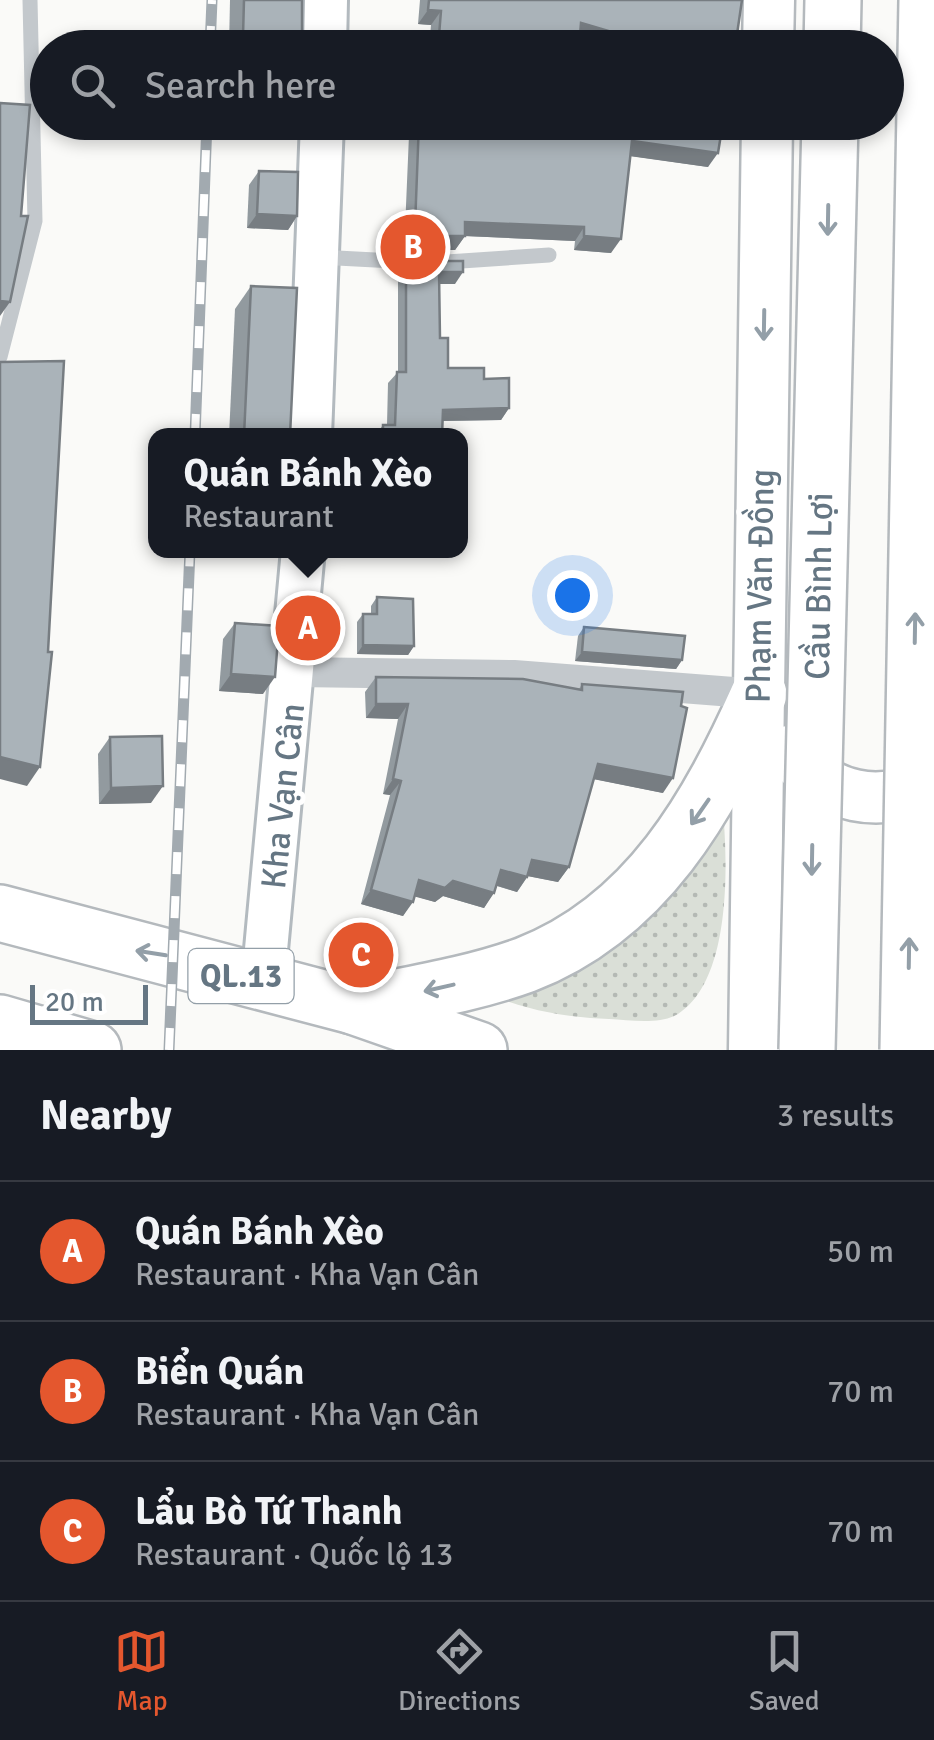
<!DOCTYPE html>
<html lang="en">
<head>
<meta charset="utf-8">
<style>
  :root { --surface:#171b24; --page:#20242c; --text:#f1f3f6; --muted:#9ea1a6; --line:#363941; --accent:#e4572e }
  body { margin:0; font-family:Signika,sans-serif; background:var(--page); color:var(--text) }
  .scale { position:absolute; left:30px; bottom:25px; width:118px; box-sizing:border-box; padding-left:10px; border:5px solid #657683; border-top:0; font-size:28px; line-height:35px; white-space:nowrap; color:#657683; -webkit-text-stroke:8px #fff; paint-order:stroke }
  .you { position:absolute; left:572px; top:595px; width:35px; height:35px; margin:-25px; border:8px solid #fff; border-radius:50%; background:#1a73e8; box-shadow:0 0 0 15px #1a73e833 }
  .badge { display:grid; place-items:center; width:65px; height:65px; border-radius:50%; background:var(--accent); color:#fff; font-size:32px; font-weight:700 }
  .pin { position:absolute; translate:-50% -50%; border:5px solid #fff; box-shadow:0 2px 10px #0006 }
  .popup { position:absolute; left:148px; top:428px; width:320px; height:130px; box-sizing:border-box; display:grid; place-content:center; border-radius:20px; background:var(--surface); filter:drop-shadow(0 2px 8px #0005); font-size:32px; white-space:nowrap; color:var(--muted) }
  .popup b { font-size:38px; color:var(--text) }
  .popup::after { content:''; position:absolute; left:50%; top:100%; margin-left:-20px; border:20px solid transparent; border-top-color:var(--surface) }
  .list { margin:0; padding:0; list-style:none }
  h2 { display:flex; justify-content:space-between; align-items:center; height:130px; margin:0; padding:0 40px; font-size:42px }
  h2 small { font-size:32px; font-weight:400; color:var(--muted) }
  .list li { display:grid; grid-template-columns:65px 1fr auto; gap:30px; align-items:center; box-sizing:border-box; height:140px; padding:0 40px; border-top:2px solid var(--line) }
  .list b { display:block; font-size:38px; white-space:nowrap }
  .list p { margin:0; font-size:32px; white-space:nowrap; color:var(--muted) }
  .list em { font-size:32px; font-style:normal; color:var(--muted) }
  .icon { flex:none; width:55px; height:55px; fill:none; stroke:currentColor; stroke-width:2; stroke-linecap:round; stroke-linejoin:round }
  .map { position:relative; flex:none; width:934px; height:1050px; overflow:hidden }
  .search { position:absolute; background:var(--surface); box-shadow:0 5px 15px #0003; left:30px; right:30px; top:30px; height:110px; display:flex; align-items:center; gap:25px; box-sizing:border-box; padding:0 35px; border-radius:55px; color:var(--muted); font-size:38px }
  .sheet { height:550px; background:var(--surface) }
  nav { display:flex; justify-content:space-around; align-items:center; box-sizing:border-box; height:140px; border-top:2px solid var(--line); background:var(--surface); font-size:28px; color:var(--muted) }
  nav a { display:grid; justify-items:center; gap:5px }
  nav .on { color:var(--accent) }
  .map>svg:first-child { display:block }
</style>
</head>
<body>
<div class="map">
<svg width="934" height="1050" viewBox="0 0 934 1050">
  <defs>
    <pattern id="grass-dots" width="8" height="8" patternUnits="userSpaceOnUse" patternTransform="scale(2.5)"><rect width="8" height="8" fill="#dadfd7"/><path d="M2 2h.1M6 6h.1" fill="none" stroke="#b4b9b4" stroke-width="1.8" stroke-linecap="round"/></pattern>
  </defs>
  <rect width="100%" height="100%" fill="#fafaf8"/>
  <path fill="url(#grass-dots)" d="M723 811C728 867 731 980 678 1014 660 1025 630 1020 609 1019 574 1018 537 1012 504 1000Z"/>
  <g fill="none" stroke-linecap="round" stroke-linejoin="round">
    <defs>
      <g id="secondary">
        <polyline points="325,48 326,0"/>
        <polyline points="310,436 322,122"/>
        <polyline points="263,982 303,550"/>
      </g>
      <g id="primary">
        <polyline points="768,48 769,0"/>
        <path d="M789 751C826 799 880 811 934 781"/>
        <polyline points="754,1050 767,122"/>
      </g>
      <g id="highway">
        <polyline points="832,48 833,0"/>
        <polyline points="0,913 353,1006 479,1050"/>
        <path d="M353 1006C410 994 470 985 525 965 647 918 709 806 759 694"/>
        <polyline points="0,1023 93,1050"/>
      </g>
    </defs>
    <use href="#secondary" stroke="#b3babf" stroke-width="48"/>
    <use href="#primary" stroke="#b5babe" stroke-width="55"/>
    <use href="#highway" stroke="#b4b9bd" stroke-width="60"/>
    <g stroke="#c3c8cc" stroke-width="15">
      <polyline points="318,257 432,263 549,255"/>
      <polyline points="0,357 35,221 30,0"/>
    </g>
    <polyline stroke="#c3c8cc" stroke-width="30" points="296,672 514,675 759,694"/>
    <use href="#secondary" stroke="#fff" stroke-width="42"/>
    <use href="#primary" stroke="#fff" stroke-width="50"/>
    <use href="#highway" stroke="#fff" stroke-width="55"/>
    <defs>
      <g id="rail">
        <polyline points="210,48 212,0"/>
        <polyline points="195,436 207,122"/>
        <polyline points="169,1050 190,550"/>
      </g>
    </defs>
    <use href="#rail" stroke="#a2aab0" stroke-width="11"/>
    <use href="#rail" stroke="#fff" stroke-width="8" stroke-dasharray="22" stroke-linecap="butt"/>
    <defs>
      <g id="highway-bridge">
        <polyline points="807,1050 830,122"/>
        <polyline points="908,1050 927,0"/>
      </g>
    </defs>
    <use href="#highway-bridge" stroke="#b4b9bd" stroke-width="60" stroke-linecap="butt"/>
    <use href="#highway-bridge" stroke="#fff" stroke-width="55"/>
  </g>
  <g fill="#929a9f">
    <polygon points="230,0 302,0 302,48 229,48"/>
    <polygon points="420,0 742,0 735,48 607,48 580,40 579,48 429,48 431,25 418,24"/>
    <polygon points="418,122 723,122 708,167 631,156 611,253 574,250 575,241 465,236 455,250 398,250 398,240 405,229 409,135"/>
    <polygon points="259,171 297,216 288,230 247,228 249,185"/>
    <polygon points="406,261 455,284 439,284 440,338 448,368 484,379 509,408 501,420 443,421 442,436 375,436 383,425 387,425 388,383 398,372 398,272"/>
    <polygon points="251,286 290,436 229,436 235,309"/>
    <polygon points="377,597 414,646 408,655 357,654 357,622 363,614 371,614 371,606"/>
    <polygon points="235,623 263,694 219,691 223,639"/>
    <polygon points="584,627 682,660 676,669 575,661 578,636"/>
    <polygon points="376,677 579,689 582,684 663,793 594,779 569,867 558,882 528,876 517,892 497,886 484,908 443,896 435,902 415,896 403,916 361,904 390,795 383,794 398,719 366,718 365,692"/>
    <polygon points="110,737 151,803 99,804 98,754"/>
  </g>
  <g fill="#777d82">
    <polygon points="428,10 441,11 431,25 418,24"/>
    <polygon points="581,23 666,48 607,48 571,37"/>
    <polygon points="243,36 261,36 253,48 235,48"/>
    <polygon points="632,141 718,153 708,167 622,155"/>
    <polygon points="257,214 297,216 288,230 247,228"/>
    <polygon points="465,222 584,227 575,241 465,236 455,250 398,250 408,236"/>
    <polygon points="584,236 621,239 611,253 574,250"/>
    <polygon points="439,272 463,272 455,284 431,284"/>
    <polygon points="0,301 10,302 0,316"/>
    <polygon points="509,408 501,420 435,421 443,410"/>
    <polygon points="363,645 414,646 408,655 357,654"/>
    <polygon points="582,652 682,660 676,669 575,661"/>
    <polygon points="231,674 275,677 263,694 219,691"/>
    <polygon points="376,704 408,704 398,719 366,718"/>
    <polygon points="0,757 40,767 27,786 0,779"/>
    <polygon points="598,764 673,778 663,793 588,778"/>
    <polygon points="393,779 401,781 390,795 383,794"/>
    <polygon points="163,786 151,803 99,804 111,788"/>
    <polygon points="532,860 569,867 558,882 522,875"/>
    <polygon points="501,870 527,877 517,892 491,884"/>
    <polygon points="419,880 453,881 494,893 484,908 443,896 435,902 409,895"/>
    <polygon points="371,890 413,902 403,916 361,904"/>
  </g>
  <g fill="#aab3b9" stroke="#777d82" stroke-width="2.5">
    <polygon points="244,0 302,0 302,48 261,48 261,36 243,36"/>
    <polygon points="429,0 742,0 735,48 666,48 581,23 579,48 438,48 441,11 428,10"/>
    <polygon points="0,103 30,105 21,216 28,216 10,302 0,301"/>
    <polygon points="419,122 723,122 718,153 632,141 621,239 584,236 584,227 465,222 465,236 408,236 408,226 415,226"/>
    <polygon points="259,171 298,172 297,216 257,214"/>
    <polygon points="406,261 463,261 463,272 439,272 440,338 448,338 448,368 484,368 484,379 509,378 509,408 443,410 442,436 383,436 383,425 395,425 397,372 406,372"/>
    <polygon points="251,286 297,288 290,436 244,436"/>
    <polygon points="64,361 48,652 52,652 40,767 0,757 0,362"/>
    <polygon points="377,597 413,599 414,646 363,645 363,614 377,614"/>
    <polygon points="235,623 279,626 275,677 231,674"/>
    <polygon points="584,627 685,636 682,660 582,652"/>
    <polygon points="376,677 523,679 582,690 582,684 683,692 681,706 687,708 673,778 598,764 569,867 532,860 527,877 501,870 494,893 453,881 445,888 419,880 413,902 371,890 401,781 393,779 408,704 376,704"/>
    <polygon points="162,736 163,786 111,788 110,737"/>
  </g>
  <defs><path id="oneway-shaft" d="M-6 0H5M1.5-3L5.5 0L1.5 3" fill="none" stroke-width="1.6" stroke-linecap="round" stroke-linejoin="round" transform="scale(2.5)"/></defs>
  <g stroke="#939fa8">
    <use href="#oneway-shaft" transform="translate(828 220) rotate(91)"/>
    <use href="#oneway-shaft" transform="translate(764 325) rotate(91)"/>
    <use href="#oneway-shaft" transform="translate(915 628) rotate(-89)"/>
    <use href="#oneway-shaft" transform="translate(700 812) rotate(125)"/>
    <use href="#oneway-shaft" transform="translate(812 860) rotate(91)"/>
    <use href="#oneway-shaft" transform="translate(151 953) rotate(-171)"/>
    <use href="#oneway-shaft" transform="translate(909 953) rotate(-89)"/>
    <use href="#oneway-shaft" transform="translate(439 988) rotate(167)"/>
  </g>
  <g text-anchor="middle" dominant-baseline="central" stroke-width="10" stroke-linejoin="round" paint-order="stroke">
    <rect fill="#fff" stroke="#939fa8" stroke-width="2.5" x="188.5" y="949" width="105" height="54" rx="8"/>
    <g font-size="32" font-weight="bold" fill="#657683">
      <text x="241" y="976">QL.13</text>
    </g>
    <g font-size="35" fill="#657683" stroke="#fff">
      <text transform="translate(760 586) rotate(-89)">Phạm Văn Đồng</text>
      <text transform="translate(819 586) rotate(-89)">Cầu Bình Lợi</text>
      <text transform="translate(283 796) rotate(-84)">Kha Vạn Cân</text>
    </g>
  </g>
</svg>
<div class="scale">20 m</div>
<div class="you"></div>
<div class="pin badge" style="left:308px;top:628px">A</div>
<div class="popup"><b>Quán Bánh Xèo</b>Restaurant</div>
<div class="pin badge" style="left:413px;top:247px">B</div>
<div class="pin badge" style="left:361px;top:955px">C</div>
<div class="search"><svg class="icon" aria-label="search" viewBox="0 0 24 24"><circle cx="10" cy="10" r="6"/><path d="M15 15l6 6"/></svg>Search here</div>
</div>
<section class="sheet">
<h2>Nearby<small>3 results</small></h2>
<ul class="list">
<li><span class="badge">A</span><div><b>Quán Bánh Xèo</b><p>Restaurant · Kha Vạn Cân</p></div><em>50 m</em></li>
<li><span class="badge">B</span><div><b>Biển Quán</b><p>Restaurant · Kha Vạn Cân</p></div><em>70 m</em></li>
<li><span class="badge">C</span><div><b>Lẩu Bò Tứ Thanh</b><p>Restaurant · Quốc lộ 13</p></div><em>70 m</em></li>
</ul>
</section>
<nav>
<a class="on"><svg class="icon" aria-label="map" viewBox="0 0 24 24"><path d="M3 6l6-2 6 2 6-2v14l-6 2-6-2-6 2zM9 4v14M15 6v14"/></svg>Map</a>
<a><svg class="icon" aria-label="directions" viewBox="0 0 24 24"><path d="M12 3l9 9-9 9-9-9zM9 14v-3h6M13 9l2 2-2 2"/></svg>Directions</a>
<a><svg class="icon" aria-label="saved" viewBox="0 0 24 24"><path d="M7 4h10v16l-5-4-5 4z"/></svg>Saved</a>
</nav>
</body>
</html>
